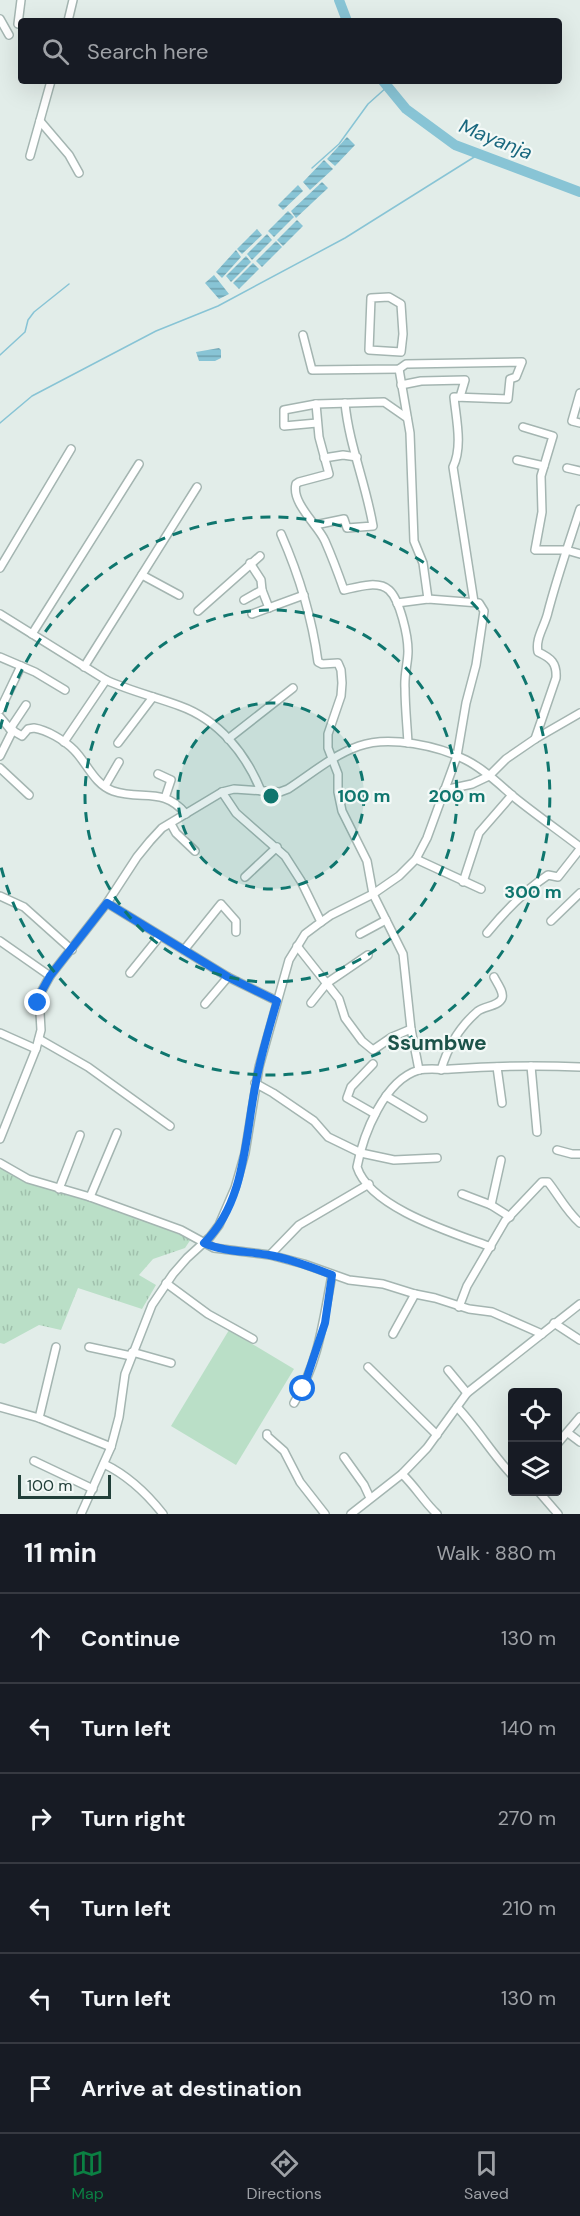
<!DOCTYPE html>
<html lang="en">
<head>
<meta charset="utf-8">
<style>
  :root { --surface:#171b24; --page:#20242c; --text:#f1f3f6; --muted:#9ea1a6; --line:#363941; --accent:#0b8043 }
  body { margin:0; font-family:"DM Sans",sans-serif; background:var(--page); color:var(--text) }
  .controls { position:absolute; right:18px; bottom:18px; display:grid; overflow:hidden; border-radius:6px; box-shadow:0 6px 24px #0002 }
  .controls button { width:54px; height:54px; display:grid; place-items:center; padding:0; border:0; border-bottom:2px solid var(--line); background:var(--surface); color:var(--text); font:30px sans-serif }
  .scale { position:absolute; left:18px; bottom:15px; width:93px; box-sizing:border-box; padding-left:6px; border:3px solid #213f39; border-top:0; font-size:16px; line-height:21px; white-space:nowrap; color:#213f39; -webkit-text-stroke:4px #f3f9f7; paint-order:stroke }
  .stop { position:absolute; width:18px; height:18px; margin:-14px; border:4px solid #1a73e8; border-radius:50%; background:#fff }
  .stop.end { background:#1a73e8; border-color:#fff; box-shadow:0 2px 6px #0008 }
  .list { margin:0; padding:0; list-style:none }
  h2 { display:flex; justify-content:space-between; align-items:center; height:78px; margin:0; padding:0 24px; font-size:26px }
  h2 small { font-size:20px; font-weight:400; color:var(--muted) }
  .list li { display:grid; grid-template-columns:39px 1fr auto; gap:18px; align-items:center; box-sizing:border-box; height:90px; padding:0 24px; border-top:2px solid var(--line) }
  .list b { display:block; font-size:22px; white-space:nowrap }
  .list em { font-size:20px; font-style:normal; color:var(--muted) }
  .icon { flex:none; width:33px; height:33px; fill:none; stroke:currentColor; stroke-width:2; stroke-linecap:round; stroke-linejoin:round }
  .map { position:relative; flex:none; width:580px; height:1514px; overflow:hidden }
  .search { position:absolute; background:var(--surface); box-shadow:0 6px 24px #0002; left:18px; right:18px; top:18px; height:66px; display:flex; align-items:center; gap:15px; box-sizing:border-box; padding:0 21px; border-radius:6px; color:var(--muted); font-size:22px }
  .sheet { height:618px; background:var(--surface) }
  nav { display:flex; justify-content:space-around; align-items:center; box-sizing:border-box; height:84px; border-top:2px solid var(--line); background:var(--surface); font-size:16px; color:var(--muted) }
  nav a { display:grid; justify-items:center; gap:3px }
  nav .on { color:var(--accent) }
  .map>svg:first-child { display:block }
</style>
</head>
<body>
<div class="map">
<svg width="580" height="1514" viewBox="0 0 580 1514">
  <defs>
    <pattern id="grass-tufts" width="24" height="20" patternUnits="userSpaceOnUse" patternTransform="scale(1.5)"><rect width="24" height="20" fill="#badfc7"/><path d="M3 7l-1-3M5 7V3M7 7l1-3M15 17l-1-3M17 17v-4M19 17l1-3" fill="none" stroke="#a0c0ac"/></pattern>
    <pattern id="water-rules" width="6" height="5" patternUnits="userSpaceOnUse" patternTransform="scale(1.5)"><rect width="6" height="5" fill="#88c4d5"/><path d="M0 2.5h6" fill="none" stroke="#6fa1ae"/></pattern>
  </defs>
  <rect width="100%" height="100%" fill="#e2ede9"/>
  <polygon fill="url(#grass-tufts)" points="0,1165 191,1239 185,1248 153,1259 139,1275 156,1285 142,1309 78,1288 61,1330 39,1325 4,1344 0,1343"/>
  <polygon fill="#badfc7" points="229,1330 294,1369 236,1465 171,1426"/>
  <g fill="url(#water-rules)">
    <polygon points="347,137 355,145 335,166 327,159"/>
    <polygon points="324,160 333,169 310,190 303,182"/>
    <polygon points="322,182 328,188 296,218 291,211"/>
    <polygon points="298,185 303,191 283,210 278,205"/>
    <polygon points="288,211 294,217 274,237 268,231"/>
    <polygon points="297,220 303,226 283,246 277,240"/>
    <polygon points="257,229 262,235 242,254 237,249"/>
    <polygon points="267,234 272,240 252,260 247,254"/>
    <polygon points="276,241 282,247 262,267 256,261"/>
    <polygon points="236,250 241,257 222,278 216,272"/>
    <polygon points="246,256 251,262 231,282 226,276"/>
    <polygon points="253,263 259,269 239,289 233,283"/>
    <polygon points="214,275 229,294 219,299 205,283"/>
    <polygon points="219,348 221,350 221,358 215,361 199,361 196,352"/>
  </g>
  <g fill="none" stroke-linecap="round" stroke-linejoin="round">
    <g stroke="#88c4d5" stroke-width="1.5">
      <polyline points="312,168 339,144 368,104 387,87"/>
      <polyline points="0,355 25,332 28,320 34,312 69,284"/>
      <polyline points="0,423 32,396 156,331 218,306 345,238 479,154"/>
    </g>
    <g stroke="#88c4d5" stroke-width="10">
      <polyline points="339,0 347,21"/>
      <polyline points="383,81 406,109 455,145 580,192"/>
    </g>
    <defs>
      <g id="minor">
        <polyline points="0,19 9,35"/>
        <polyline points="68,21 73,0"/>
        <polyline points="18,24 21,0"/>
        <polyline points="40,121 69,155 79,173"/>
        <polyline points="30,156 51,81"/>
        <polygon points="389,297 401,304 403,334 401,352 369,350 371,298"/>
        <path d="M303 335 312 370 399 369 406 364 522 362 516 377 510 379 508 399 454 397C456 418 463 447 453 467L474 602"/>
        <polyline points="399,369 410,433 414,541 423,563 428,599"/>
        <polyline points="401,385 421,381 465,380 460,397"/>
        <polyline points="580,393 572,421 580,423"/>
        <path d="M316 404 319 437 329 474 299 482 296 484C291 503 318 525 325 541 332 557 338 573 344 590 357 587 378 580 389 590 400 600 408 636 408 651 408 663 404 675 405 688 405 706 407 725 408 743"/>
        <polyline points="317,423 284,426 284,410 316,404 384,402 407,418"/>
        <polyline points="523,427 553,436 541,476 542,512 535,550 566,550 580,554"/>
        <polyline points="324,458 343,455 357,457"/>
        <polyline points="517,460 544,466"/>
        <polyline points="567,468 580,471"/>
        <path d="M315 525 344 519 347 528 373 526C366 484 349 445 345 403"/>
        <path d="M281 534C299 575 312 617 318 662L322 664 338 663 341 670 342 683 341 696 328 734V748L338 774V792L342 811 367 861 373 894 403 954 411 1029 419 1070"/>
        <polyline points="0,568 71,449"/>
        <polyline points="142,575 179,595"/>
        <polyline points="262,590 269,608"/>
        <polyline points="244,600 262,590 261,580 250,563"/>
        <polyline points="198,611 260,556"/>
        <polyline points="0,614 106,680"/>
        <polyline points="252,614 304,595"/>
        <polyline points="32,634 139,464"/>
        <polyline points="0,657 35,672 65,690"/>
        <polyline points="84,667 197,487"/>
        <polyline points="0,710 21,666"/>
        <path d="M0 717 10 729 22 736 28 729 34 728C47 730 64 740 74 750 87 763 94 784 113 791 142 801 163 786 186 814"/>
        <polyline points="10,729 26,705"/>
        <polyline points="228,739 293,688"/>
        <path d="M535 739 556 678C557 663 551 658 538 652 535 638 545 626 548 612 557 577 569 543 580 509"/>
        <path d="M64 742 106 680C130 691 156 697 180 706 219 720 246 754 261 791"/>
        <polyline points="118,743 153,697"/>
        <polyline points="0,756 13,730"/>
        <polyline points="0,768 29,795"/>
        <polyline points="158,774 171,780 165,798"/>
        <polyline points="105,786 119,762"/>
        <polyline points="444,790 472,784 489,776 506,759 535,739 580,713"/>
        <polyline points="222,792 236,813 285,856 301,881 321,922"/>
        <polyline points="171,824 176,833 195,851"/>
        <polyline points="416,859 481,889"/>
        <polyline points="245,877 277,847"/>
        <polyline points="463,882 479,833 512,795"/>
        <polyline points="0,896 24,907 72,950"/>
        <polyline points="107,903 228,977 277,1001"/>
        <polyline points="551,921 580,893"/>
        <path d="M487 933C505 911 524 891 548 875L558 877 580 849"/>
        <polyline points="360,934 386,920"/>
        <polyline points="0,941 50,976"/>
        <polyline points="297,946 339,999 345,1018 362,1041 373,1050 392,1037 411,1029"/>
        <polyline points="184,950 221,904 236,921 236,932"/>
        <polyline points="130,973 160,936"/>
        <polyline points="311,1003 327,983 368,955"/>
        <polyline points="205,1004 228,977"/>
        <polyline points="0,1033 36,1049"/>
        <polyline points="39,1039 88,1067 170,1126"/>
        <polyline points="373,1064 351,1087 347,1098 375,1114"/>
        <polyline points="531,1066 537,1132"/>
        <polyline points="497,1067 502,1103"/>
        <path d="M441 1070C448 1046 459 1027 478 1011 485 1006 499 1006 502 998 504 992 497 983 494 977"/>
        <polyline points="255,1083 273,1093 314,1121 328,1137 361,1153 394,1160 437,1158"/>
        <polyline points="386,1096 423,1118"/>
        <path d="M0 1139 36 1049 41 1030 39 996 50 976 107 903 137 857 150 841 162 828 222 792 234 789 280 792 288 789C311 774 333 755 359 746 389 735 439 746 466 760 484 769 499 784 514 797 535 814 558 830 580 847"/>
        <polyline points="557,1150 572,1154 580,1154"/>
        <polyline points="0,1163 28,1179 90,1197 181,1230 214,1248 270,1255 304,1264 349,1280 383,1284 415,1294 435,1298 469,1309 492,1312 542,1334"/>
        <polyline points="59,1189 80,1135"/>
        <polyline points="462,1194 491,1205 510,1217"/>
        <polyline points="90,1197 117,1133"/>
        <polyline points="491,1205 501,1160"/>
        <path d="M491 1247C453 1233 370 1208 357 1167 363 1135 384 1080 419 1070 429 1068 441 1070 451 1069 494 1066 537 1065 580 1067"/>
        <polyline points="270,1255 299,1225 369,1184"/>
        <polyline points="166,1283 208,1314 253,1339"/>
        <path d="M459 1307 467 1286 505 1221 542 1182H548C559 1196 567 1212 580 1223"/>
        <polyline points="554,1323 580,1340"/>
        <polyline points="393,1334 415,1294"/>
        <polyline points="89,1347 131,1356"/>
        <polyline points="132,1352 171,1363"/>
        <polyline points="368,1367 437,1435"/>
        <polyline points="448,1370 467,1393"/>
        <path d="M294 1403C319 1362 323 1321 332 1275"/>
        <polyline points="0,1407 39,1418 111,1447"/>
        <path d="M457 1407C477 1428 492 1454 512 1475"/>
        <polyline points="39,1418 56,1347"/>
        <polyline points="568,1433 580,1442"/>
        <polyline points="267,1434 267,1436 284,1451 300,1482 325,1514"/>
        <polyline points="558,1443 580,1417"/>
        <polyline points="344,1457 364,1485 370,1498"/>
        <polyline points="34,1461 93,1489"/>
        <path d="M104 1464C127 1475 148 1495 163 1514"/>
        <path d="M402 1474C415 1486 424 1502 437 1514"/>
        <polyline points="539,1492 558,1514"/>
        <polyline points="81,1514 111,1447 119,1417 125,1374 152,1305 173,1274 187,1258 210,1237 219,1225 235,1188 245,1153 259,1067 289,960 305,934 317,925 331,915 373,894 399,876 416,859 427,838 457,756 466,703 476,665 484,611 479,603 428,599 397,603"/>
        <polyline points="351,1514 402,1474 427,1448 467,1393 580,1304"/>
      </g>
    </defs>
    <use href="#minor" stroke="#a4b5b1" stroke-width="10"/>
    <use href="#minor" stroke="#fff" stroke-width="7"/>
  </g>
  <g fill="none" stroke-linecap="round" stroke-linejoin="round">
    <path stroke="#1a73e8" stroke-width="8" d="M38 1003 39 996 50 976 107 903 228 977 277 1001C269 1028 261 1055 256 1082 245 1136 246 1202 204 1243 224 1252 247 1251 269 1255 291 1259 311 1267 332 1275L325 1323 303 1389"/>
  </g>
  <circle cx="271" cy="796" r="93" fill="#0f766e" fill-opacity=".12"/>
  <g fill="none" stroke="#0f766e" stroke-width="3" stroke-dasharray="10 8">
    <circle cx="271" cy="796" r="93"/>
    <circle cx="271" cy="796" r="186"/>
    <path d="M0 729A279 279 0 1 1 0 863"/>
  </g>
  <g text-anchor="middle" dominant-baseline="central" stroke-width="4.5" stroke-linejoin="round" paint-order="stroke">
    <g font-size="20" font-style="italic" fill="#18677e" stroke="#f3f9f7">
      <text transform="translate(496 139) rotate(22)">Mayanja</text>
    </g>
    <g font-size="21" font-weight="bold" fill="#1c5349" stroke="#f3f9f7">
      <text x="437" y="1043">Ssumbwe</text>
    </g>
  </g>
  <circle cx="271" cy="796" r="9" fill="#0f766e" stroke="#f3f9f7" stroke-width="3"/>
  <g font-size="18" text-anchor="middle" font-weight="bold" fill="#0f766e" stroke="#f3f9f7" stroke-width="4.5" stroke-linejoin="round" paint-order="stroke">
    <text x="364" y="802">100 m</text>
    <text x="457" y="802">200 m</text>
    <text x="533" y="898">300 m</text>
  </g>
</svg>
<div class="controls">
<button><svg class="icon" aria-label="locate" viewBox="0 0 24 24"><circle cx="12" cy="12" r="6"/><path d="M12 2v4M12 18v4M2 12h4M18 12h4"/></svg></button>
<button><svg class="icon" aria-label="layers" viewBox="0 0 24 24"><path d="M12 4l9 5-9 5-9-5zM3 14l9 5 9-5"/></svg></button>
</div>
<div class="scale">100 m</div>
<div class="stop" style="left:303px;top:1389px"></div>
<div class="stop end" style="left:38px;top:1003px"></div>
<div class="search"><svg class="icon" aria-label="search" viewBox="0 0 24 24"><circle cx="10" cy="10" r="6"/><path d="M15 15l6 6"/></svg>Search here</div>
</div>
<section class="sheet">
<h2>11 min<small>Walk · 880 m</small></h2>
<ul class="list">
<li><svg class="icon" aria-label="ahead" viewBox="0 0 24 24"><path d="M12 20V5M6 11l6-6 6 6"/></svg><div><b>Continue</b></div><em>130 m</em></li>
<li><svg class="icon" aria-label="left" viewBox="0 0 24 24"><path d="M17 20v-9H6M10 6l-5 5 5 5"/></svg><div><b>Turn left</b></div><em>140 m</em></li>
<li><svg class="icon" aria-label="right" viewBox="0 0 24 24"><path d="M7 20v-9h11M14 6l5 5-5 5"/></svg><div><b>Turn right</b></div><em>270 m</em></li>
<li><svg class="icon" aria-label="left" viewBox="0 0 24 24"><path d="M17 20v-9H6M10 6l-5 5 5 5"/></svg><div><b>Turn left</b></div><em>210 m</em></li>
<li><svg class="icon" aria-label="left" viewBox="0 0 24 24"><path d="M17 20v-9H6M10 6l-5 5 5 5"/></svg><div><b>Turn left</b></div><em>130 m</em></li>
<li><svg class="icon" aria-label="arrive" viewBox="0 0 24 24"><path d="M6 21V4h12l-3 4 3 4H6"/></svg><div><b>Arrive at destination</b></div></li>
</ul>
</section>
<nav>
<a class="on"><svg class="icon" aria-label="map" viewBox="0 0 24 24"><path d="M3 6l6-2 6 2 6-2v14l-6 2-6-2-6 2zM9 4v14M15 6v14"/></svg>Map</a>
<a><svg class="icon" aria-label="directions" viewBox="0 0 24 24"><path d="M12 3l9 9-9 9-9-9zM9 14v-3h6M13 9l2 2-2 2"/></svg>Directions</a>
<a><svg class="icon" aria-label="saved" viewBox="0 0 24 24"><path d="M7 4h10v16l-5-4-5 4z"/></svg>Saved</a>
</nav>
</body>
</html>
